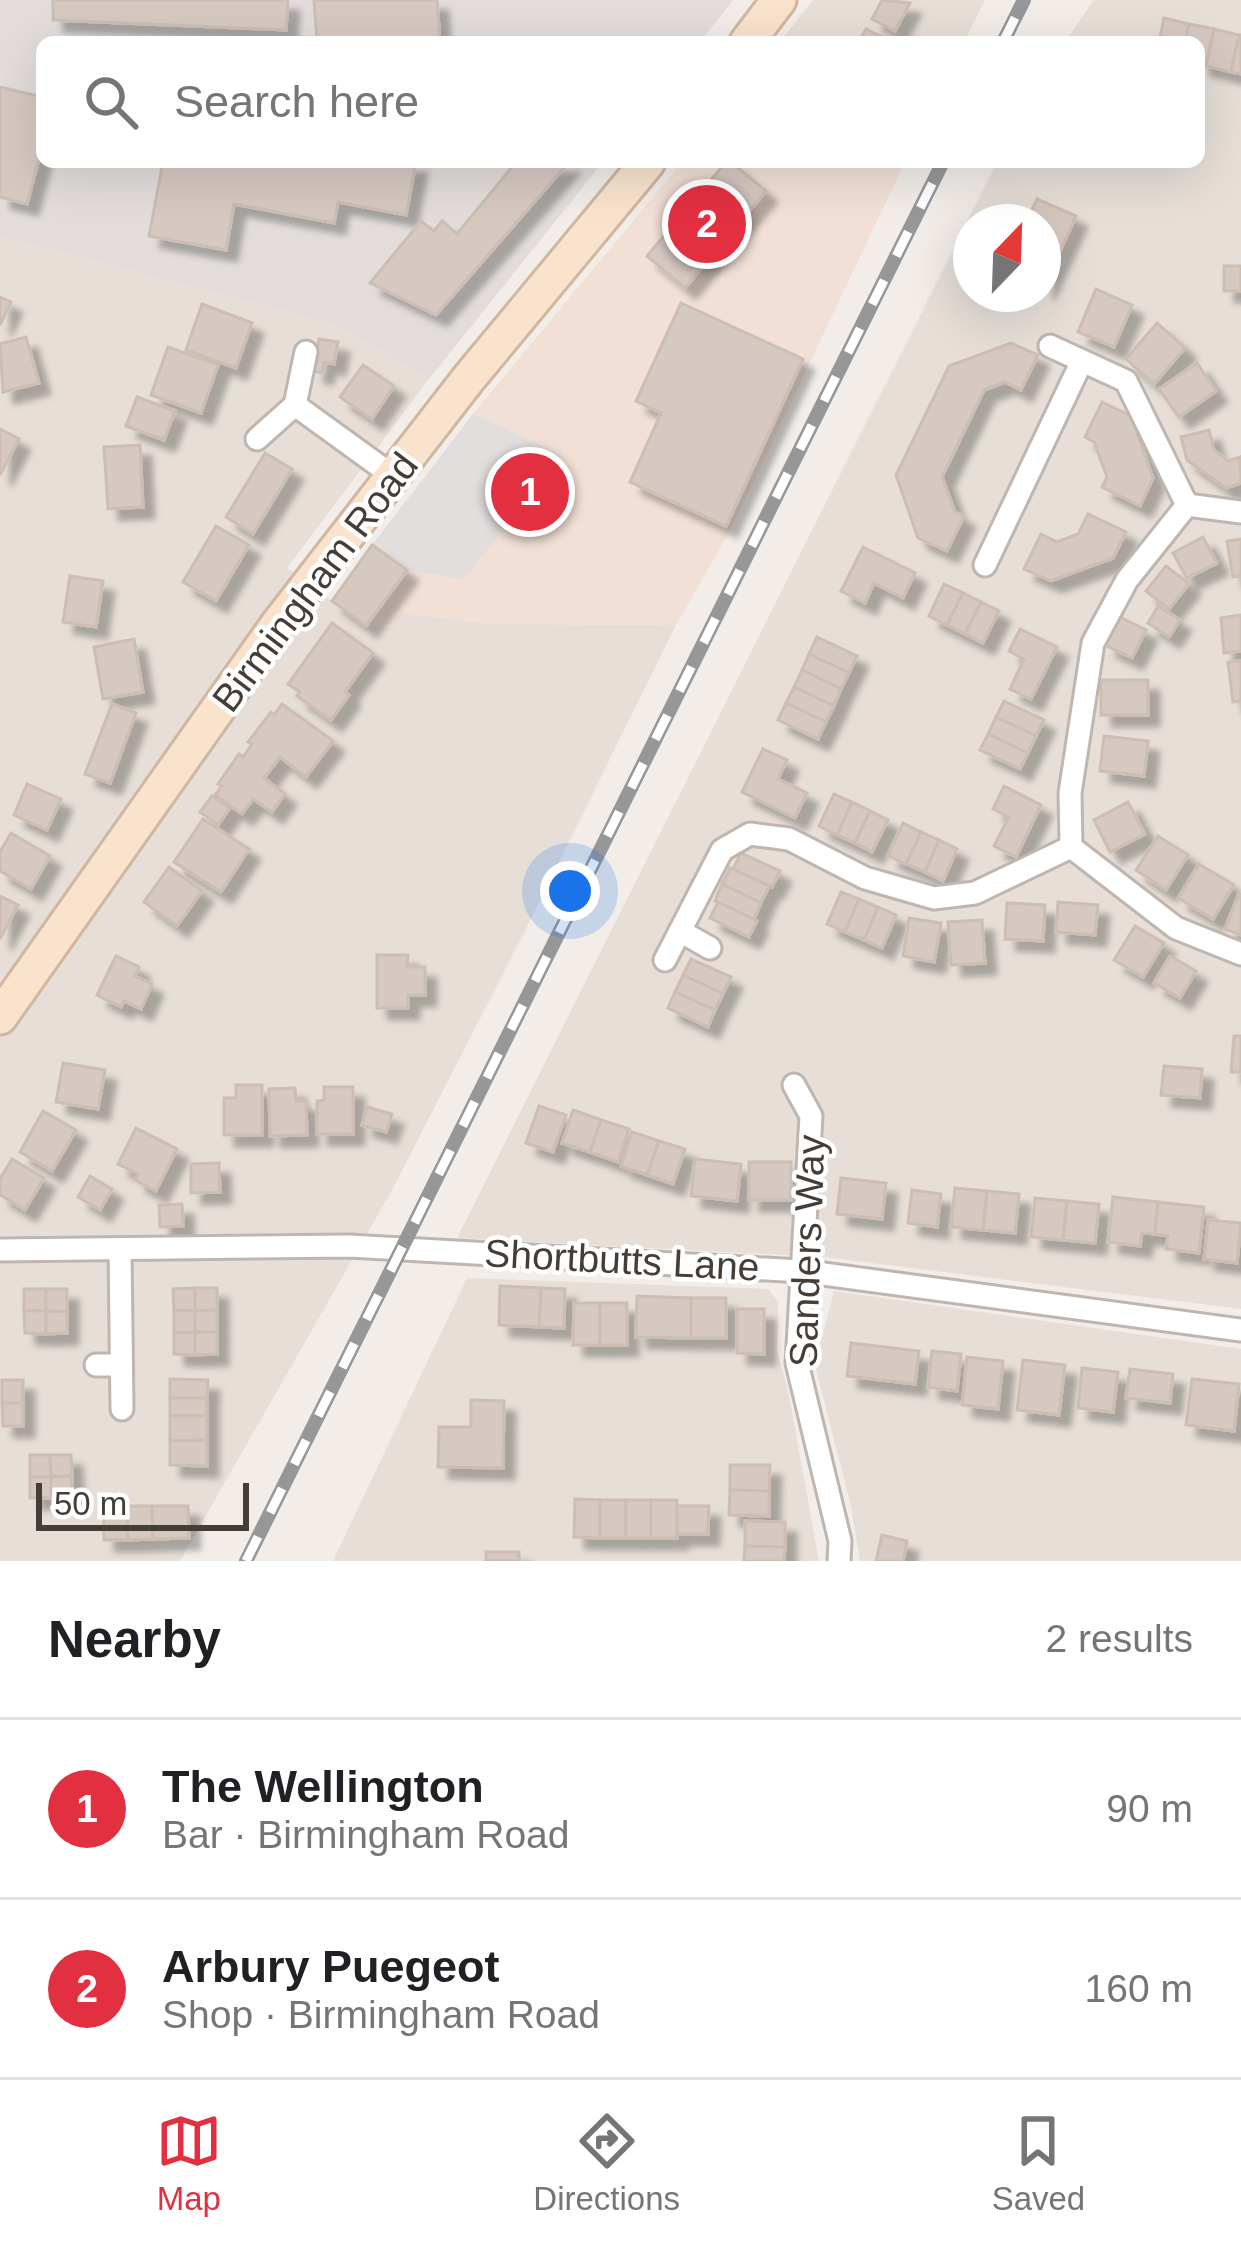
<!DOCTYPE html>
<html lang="en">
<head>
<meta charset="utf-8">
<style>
  :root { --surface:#fff; --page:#f6f6f6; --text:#202124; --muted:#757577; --line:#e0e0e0; --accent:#e23041 }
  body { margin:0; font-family:Helvetica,sans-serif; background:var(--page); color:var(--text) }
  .compass { position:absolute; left:953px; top:204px; width:108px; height:108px; border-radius:50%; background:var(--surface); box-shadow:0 12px 48px #0002; rotate:23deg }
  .scale { position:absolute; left:36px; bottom:30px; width:213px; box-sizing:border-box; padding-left:12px; border:6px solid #453d38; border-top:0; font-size:33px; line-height:42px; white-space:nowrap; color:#453d38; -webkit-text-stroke:9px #fff; paint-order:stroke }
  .you { position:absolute; left:570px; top:891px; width:42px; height:42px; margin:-30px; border:9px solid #fff; border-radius:50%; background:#1a73e8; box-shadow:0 0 0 18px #1a73e833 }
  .badge { display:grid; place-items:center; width:78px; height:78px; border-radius:50%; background:var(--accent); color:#fff; font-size:39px; font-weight:700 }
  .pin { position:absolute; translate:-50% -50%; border:6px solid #fff; box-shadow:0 3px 12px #0006 }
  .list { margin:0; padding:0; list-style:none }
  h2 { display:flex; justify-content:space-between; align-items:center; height:156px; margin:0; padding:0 48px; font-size:51px }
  h2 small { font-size:39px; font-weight:400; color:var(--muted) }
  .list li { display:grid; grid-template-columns:78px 1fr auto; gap:36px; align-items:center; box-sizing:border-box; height:180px; padding:0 48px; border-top:3px solid var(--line) }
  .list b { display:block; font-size:45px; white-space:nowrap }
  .list p { margin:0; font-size:39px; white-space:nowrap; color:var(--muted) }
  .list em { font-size:39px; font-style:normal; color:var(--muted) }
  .icon { flex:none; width:66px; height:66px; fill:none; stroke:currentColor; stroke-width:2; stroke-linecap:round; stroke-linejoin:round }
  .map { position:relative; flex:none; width:1241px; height:1561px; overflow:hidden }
  .search { position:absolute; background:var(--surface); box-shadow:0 12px 48px #0002; left:36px; right:36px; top:36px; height:132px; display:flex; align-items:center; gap:30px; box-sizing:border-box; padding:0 42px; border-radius:18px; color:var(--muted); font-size:45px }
  .sheet { height:516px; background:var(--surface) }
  nav { display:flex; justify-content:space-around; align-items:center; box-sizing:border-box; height:168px; border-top:3px solid var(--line); background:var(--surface); font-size:33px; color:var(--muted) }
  nav a { display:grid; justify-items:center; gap:6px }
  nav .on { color:var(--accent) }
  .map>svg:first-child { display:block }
</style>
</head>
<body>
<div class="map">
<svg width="1241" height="1561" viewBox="0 0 1241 1561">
  <defs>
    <filter id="shadow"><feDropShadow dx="11" dy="11" stdDeviation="3" flood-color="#0004"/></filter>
  </defs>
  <rect width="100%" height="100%" fill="#f2ede9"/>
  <g fill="#e6ded7" fill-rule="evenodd">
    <polygon points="813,0 985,0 964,42 780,42"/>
    <path d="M1094 0H1241V1309L824 1257 457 1238 997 162H1199V42H1065ZM971 222H1043V294H971Z"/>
    <polygon points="0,236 337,325 429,379 287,568 366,626 401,613 491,624 676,625 524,933 392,1190 180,1561 0,1561"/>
    <polygon points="467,1278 768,1289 778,1302 777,1352 787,1385 819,1561 333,1561"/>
    <polygon points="834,1291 1241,1349 1241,1561 860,1561 851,1506 815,1365"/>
  </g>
  <polygon fill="#f2e0d6" points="682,162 905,162 731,529 676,625 491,624 401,613 391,628 366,626 332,601 473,414"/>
  <polygon fill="#e2ddda" points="0,0 733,0 700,42 42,42 42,162 603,162 429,379 337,325 0,236"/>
  <polygon fill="#e1dedd" points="473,414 563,455 464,579 407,570 372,545"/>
  <g fill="#d6c9c2" stroke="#cdbdb3" stroke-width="3" filter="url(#shadow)">
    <polygon points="53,0 288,0 286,30 53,20"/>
    <polygon points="314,0 437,0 440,42 317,42"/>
    <polygon points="882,0 910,3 895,31 872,19"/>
    <polygon points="1164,18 1189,24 1185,42 1159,42"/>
    <polygon points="1189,24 1214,29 1206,66 1199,64 1199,42 1185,42"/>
    <polygon points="866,29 889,40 888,42 859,42"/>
    <polygon points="1214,29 1239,35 1231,72 1206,66"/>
    <polygon points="1239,35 1241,35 1241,74 1231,72"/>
    <polygon points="0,87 42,97 42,148 27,204 0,197"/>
    <polygon points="163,162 416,162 406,215 338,202 334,223 234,204 226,250 149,236"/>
    <polygon points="516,162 569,162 436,315 370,283 421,221 434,231 442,221 457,234"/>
    <polygon points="726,162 731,162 766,191 685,288 647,256"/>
    <polygon points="1037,199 1076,216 1043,289 1043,222 1026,222"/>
    <rect x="1224" y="266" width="17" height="25"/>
    <polygon points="1096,289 1132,305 1114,347 1078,332"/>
    <polygon points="0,297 11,302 0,325"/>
    <polygon points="681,303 803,359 726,526 630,482 661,413 636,401"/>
    <polygon points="202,304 252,323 236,368 186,350"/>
    <polygon points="1157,323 1185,348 1154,384 1126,359"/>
    <polygon points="26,337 39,383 3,392 0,344"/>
    <polygon points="319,339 338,342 334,364 324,362 322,373 313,371"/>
    <polygon points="1011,343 1038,355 1021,390 1005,382 984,390 942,477 955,512 964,516 947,551 918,538 896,475 949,366"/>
    <polygon points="168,347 218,365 201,413 151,395"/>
    <polygon points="1197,363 1216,391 1179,417 1159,389"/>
    <polygon points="363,365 394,386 372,419 340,397"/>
    <polygon points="137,397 175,411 164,440 126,426"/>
    <polygon points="1102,402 1131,416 1153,478 1140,506 1102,487 1107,477 1094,442 1085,437"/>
    <polygon points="0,429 19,439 0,475"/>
    <polygon points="1209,430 1214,450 1228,461 1240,457 1241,483 1226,488 1187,460 1181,437"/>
    <polygon points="140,445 143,507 108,509 104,447"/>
    <polygon points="265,453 292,469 253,534 226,517"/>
    <polygon points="1088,514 1126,532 1113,558 1051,581 1024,569 1041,534 1057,542 1078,534"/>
    <polygon points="216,526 249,545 216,601 183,582"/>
    <polygon points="1203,537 1217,563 1187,578 1173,553"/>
    <polygon points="1241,539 1241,576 1233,577 1227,541"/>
    <polygon points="372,545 407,570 366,626 332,601"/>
    <polygon points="863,547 915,573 903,598 874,583 865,603 841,591"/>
    <polygon points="1166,566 1189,584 1169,609 1146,591"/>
    <polygon points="70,576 103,581 96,627 63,622"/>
    <polygon points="944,584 963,593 947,625 929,616"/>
    <polygon points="963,593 981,602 965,634 947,625"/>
    <polygon points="981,602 999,611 983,643 965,634"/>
    <polygon points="1158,606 1180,620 1169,637 1148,623"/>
    <polygon points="1241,615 1241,651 1224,653 1221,618"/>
    <polygon points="1120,617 1146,630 1132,658 1105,645"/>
    <polygon points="332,623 373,653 345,692 349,695 331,720 297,696 300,692 288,684"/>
    <polygon points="1020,629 1057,647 1031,699 1010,689 1024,659 1009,651"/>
    <polygon points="817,637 857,656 849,673 809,654"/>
    <polygon points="134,639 143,692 103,699 94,647"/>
    <polygon points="809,654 849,673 841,689 802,670"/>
    <polygon points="1241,661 1241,701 1233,702 1228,662"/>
    <polygon points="802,670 841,689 834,706 794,687"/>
    <rect x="1101" y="680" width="47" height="35"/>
    <polygon points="794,687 834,706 826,722 786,703"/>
    <polygon points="1004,701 1044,720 1036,736 996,717"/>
    <polygon points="786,703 826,722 818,739 778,720"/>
    <polygon points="112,704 136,713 110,783 85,774"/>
    <polygon points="282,704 333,741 306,777 280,757 264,778 285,794 272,812 253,799 242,814 215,795 222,786 218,784 239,754 243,757 252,744 248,742 271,712 274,715"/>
    <polygon points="996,717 1036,736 1028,753 988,734"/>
    <polygon points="988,734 1028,753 1020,769 980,750"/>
    <polygon points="1104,736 1148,741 1144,776 1100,771"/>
    <polygon points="763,749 787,760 778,779 807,793 795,818 742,792"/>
    <polygon points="27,784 61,799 47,830 14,815"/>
    <polygon points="1004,786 1041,805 1016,857 994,846 1009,817 993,809"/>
    <polygon points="834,794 852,802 837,835 819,826"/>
    <polygon points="212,796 230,808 218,825 200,812"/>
    <polygon points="852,802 870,811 855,843 837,835"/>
    <polygon points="1128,802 1145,834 1110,852 1094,820"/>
    <polygon points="870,811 888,820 872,852 855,843"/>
    <polygon points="203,819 249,849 221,892 174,862"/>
    <polygon points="903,823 921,832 906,864 888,856"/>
    <polygon points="921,832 939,840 925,872 906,864"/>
    <polygon points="11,833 50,856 31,889 0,871 0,852"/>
    <polygon points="1158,836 1188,855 1166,890 1136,870"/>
    <polygon points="939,840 957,849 943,881 925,872"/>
    <polygon points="741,853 780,871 772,887 733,869"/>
    <polygon points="1199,864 1234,885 1213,919 1178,898"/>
    <polygon points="169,867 202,891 177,926 144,902"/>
    <polygon points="730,868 769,886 761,903 722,884"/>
    <polygon points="722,884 761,903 754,919 715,901"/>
    <polygon points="841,892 859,899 845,932 827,924"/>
    <polygon points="1239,893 1241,894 1241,935 1225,929"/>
    <polygon points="0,896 18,905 0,939"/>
    <polygon points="859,899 878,907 864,940 845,932"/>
    <polygon points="718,902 757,921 749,937 710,918"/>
    <polygon points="1058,902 1098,905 1095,935 1056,932"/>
    <polygon points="1007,903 1045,905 1043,941 1005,939"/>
    <polygon points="878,907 896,915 882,948 864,940"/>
    <polygon points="909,918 941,923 934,962 903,956"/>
    <polygon points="982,920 985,963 951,965 948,922"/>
    <polygon points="1135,926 1164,943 1143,977 1114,960"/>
    <polygon points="377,955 408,955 407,967 425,967 425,995 408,995 408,1008 377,1008"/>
    <polygon points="116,956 139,967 135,976 152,984 141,1009 124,1001 121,1007 97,995"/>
    <polygon points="1170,956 1196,971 1180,998 1154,983"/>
    <polygon points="691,959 731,977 723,994 683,975"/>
    <polygon points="683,975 723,994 715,1010 675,992"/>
    <polygon points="675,992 715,1010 708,1027 668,1008"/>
    <polygon points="1234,1036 1241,1036 1241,1072 1231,1072"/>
    <polygon points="63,1063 105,1070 98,1109 56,1102"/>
    <polygon points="1164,1066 1202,1069 1200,1098 1161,1095"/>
    <polygon points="236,1085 262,1085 262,1135 224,1135 224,1098 236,1098"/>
    <polygon points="324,1087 353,1087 353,1134 317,1134 317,1101 324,1100"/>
    <polygon points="295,1088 296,1101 306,1101 307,1135 270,1136 269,1089"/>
    <polygon points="539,1106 566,1115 553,1152 526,1143"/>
    <polygon points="367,1107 392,1114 386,1132 362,1125"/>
    <polygon points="573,1110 601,1120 590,1152 562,1143"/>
    <polygon points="43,1111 76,1130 52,1171 20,1152"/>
    <polygon points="601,1120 629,1129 618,1162 590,1152"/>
    <polygon points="136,1128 177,1149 156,1191 135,1180 138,1174 118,1164"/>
    <polygon points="632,1132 659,1141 647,1175 621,1166"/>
    <polygon points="659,1141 685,1149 673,1184 647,1175"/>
    <polygon points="12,1159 44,1178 25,1210 0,1195 0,1179"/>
    <polygon points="695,1159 741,1164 737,1201 691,1196"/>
    <rect x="749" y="1162" width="42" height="38"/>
    <polygon points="219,1163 220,1192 191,1193 191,1164"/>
    <polygon points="90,1176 112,1189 100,1210 78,1197"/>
    <polygon points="841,1178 886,1183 882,1219 837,1214"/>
    <polygon points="955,1188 987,1191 983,1230 951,1227"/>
    <polygon points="912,1190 941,1194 937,1227 908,1223"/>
    <polygon points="987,1191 1019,1194 1015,1233 983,1230"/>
    <polygon points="1113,1197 1158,1202 1155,1234 1142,1233 1140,1246 1108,1242"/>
    <polygon points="1035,1198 1067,1201 1063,1240 1031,1237"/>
    <polygon points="1067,1201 1099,1204 1095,1243 1063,1240"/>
    <polygon points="1158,1202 1204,1207 1199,1253 1166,1249 1168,1236 1155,1234"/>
    <polygon points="182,1204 183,1226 160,1227 159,1205"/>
    <polygon points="1208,1220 1241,1223 1237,1263 1204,1259"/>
    <polygon points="500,1286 541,1288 539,1327 499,1325"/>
    <polygon points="195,1288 195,1311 174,1310 173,1289"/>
    <polygon points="195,1288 217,1288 217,1310 195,1311"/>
    <polygon points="541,1288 565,1289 564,1328 539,1327"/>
    <rect x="24" y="1289" width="22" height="22"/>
    <polygon points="46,1289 67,1289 67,1312 46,1311"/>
    <polygon points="637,1296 691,1298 691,1338 636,1337"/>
    <rect x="691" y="1298" width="35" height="40"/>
    <polygon points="574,1303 600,1303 600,1345 573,1345"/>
    <rect x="600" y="1303" width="27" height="42"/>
    <polygon points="737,1309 764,1309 764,1354 737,1353"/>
    <polygon points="174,1310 195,1311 195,1332 174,1333"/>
    <polygon points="217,1310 217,1332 195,1332 195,1311"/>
    <polygon points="24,1311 46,1311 46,1334 25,1333"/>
    <polygon points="46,1311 67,1312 67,1333 46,1334"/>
    <polygon points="195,1332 195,1355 174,1354 174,1333"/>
    <polygon points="195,1332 217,1332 217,1354 195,1355"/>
    <polygon points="851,1343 919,1351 915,1384 847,1376"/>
    <polygon points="932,1351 961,1354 957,1391 928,1387"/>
    <polygon points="967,1357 1003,1361 998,1409 962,1405"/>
    <polygon points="1023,1360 1065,1365 1059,1415 1017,1410"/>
    <polygon points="1082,1368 1118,1372 1113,1412 1078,1408"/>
    <polygon points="1130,1369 1173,1374 1170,1403 1126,1398"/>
    <polygon points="170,1379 208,1380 207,1398 170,1398"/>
    <polygon points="1192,1379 1239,1384 1234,1431 1186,1425"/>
    <rect x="2" y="1380" width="21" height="23"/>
    <rect x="170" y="1398" width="37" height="18"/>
    <polygon points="471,1400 504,1401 503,1468 438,1467 439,1427 471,1427"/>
    <polygon points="2,1403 23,1403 23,1426 3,1426"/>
    <polygon points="170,1416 207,1416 207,1440 170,1441"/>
    <polygon points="207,1440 207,1466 170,1465 170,1441"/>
    <polygon points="30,1455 50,1455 51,1477 30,1477"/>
    <polygon points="50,1455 71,1455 72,1476 51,1477"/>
    <polygon points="730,1465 770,1465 769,1491 730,1490"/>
    <polygon points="72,1476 71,1498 51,1498 51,1477"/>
    <rect x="30" y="1477" width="21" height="21"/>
    <polygon points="730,1490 769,1491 769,1516 729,1515"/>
    <polygon points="575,1499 600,1500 600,1538 574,1537"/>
    <rect x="600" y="1500" width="26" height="38"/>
    <rect x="626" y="1500" width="25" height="38"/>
    <rect x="651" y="1500" width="26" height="38"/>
    <rect x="104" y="1506" width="24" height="34"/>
    <polygon points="128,1506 152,1506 153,1539 128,1540"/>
    <polygon points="152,1506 188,1506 189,1538 153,1539"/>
    <polygon points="677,1506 709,1506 708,1534 677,1534"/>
    <polygon points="745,1521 785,1522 785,1547 745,1546"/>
    <polygon points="882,1535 907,1541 903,1561 876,1561"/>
    <polygon points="745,1546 785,1547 784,1561 744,1561"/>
    <rect x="486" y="1552" width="33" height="9"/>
  </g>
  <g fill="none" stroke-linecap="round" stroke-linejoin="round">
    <defs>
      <g id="street">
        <polyline points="1050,346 1126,381 1187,505"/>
        <polyline points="295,405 393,476"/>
        <polyline points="257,439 295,405 306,352"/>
        <polyline points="1241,512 1187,505 1127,580 1093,643 1070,793 1071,847 1176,928 1241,954"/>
        <polyline points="985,565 1082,361"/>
        <polyline points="680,931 710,948"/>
        <polyline points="665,960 722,850 750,834 789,839 865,878 934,898 975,893 1071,847"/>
        <polyline points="794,1085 811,1116 797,1363 840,1541 839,1561"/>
        <polyline points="120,1249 122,1409"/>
        <polyline points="0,1250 349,1246 801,1271 1241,1330"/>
        <polyline points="96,1365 121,1365"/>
      </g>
      <g id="secondary">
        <polyline points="747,42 779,0"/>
        <polyline points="0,1017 278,624 469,378 648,162"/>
      </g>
    </defs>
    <use href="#street" stroke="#c0b6af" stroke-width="27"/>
    <use href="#secondary" stroke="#d0b79f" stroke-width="39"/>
    <use href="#street" stroke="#fff" stroke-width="21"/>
    <use href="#secondary" stroke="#f9e3cd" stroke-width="33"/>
    <defs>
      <g id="rail">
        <polyline points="1003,42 1024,0"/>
        <polyline points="246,1561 943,162"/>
      </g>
    </defs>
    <use href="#rail" stroke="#979797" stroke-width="14"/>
    <use href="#rail" stroke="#fff" stroke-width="9" stroke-dasharray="27" stroke-linecap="butt"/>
  </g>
  <g text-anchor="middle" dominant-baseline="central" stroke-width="9" stroke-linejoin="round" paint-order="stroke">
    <g font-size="39" fill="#453d38" stroke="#fff">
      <text transform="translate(315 582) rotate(-53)">Birmingham Road</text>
      <text transform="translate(807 1251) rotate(-88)">Sanders Way</text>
      <text transform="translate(622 1260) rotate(3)">Shortbutts Lane</text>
    </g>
  </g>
</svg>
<svg class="compass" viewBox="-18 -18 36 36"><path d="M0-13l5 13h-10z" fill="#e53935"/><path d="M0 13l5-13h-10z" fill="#757577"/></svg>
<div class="scale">50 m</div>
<div class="you"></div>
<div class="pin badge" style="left:530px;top:492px">1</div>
<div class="pin badge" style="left:707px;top:224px">2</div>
<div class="search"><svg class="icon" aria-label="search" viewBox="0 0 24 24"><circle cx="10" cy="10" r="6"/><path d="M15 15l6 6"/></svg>Search here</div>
</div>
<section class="sheet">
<h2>Nearby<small>2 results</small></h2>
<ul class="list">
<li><span class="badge">1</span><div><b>The Wellington</b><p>Bar · Birmingham Road</p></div><em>90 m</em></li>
<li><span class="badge">2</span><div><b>Arbury Puegeot</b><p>Shop · Birmingham Road</p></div><em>160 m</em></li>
</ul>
</section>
<nav>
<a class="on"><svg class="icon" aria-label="map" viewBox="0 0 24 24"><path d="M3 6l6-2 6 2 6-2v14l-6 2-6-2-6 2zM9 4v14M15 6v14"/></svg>Map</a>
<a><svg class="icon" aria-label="directions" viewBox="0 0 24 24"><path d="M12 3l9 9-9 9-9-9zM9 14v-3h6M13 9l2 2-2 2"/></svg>Directions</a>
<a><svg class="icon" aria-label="saved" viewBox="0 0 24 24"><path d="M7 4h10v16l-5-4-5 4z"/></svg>Saved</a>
</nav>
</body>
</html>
